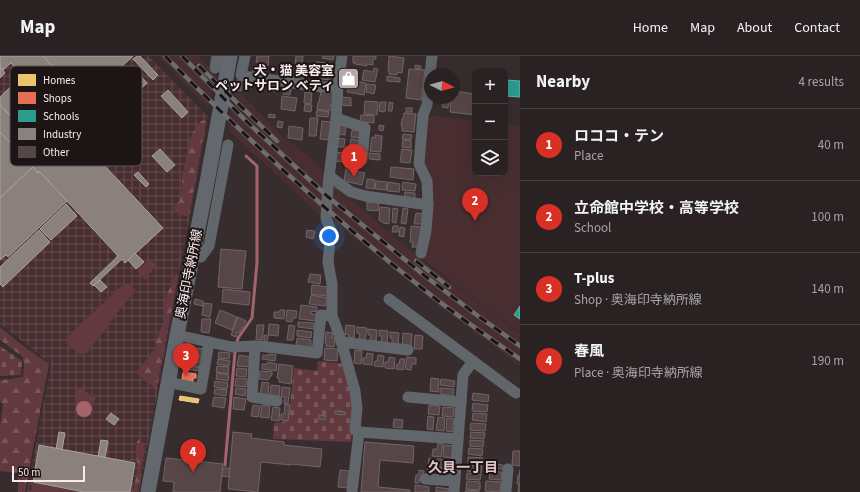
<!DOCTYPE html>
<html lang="en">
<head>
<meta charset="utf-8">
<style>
  :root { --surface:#2a2222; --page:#362f2f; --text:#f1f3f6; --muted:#a5a4a5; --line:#463f40; --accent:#d93025 }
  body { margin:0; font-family:"Source Sans 3","Noto Sans JP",sans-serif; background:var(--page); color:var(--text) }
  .controls { position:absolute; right:12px; top:12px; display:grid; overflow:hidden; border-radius:8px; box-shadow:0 4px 16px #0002 }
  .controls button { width:36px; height:36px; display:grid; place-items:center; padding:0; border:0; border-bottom:1px solid var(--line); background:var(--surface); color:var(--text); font:20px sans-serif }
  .compass { position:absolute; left:424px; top:12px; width:36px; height:36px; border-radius:50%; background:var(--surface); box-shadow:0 4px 16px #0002; rotate:96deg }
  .scale { position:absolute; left:12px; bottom:10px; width:73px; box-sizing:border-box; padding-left:4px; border:2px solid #f9ebec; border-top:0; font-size:11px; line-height:14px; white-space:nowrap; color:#f9ebec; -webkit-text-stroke:3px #1d1415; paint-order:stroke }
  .you { position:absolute; left:329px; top:180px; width:14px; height:14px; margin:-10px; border:3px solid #fff; border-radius:50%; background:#1a73e8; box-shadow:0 0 0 6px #1a73e833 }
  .badge { display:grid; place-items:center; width:26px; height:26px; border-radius:50%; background:var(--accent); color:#fff; font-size:13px; font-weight:700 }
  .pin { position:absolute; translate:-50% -33px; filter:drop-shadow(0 1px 2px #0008) }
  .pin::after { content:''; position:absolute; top:21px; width:14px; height:12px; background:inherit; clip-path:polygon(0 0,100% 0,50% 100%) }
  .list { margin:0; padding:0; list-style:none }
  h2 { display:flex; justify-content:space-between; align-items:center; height:52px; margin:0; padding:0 16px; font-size:17px }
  h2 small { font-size:13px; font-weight:400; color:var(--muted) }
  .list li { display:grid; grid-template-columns:26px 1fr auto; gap:12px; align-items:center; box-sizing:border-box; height:72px; padding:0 16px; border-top:1px solid var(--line) }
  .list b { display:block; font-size:15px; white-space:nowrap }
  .list p { margin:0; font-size:13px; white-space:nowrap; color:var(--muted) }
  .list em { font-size:13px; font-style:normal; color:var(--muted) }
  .icon { flex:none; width:22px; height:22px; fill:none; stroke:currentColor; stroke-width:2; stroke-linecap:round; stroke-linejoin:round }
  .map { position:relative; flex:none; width:520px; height:436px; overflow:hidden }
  header { display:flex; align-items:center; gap:24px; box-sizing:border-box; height:56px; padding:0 20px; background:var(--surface); border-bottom:1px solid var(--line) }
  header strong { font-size:19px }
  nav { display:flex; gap:22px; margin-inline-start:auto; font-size:14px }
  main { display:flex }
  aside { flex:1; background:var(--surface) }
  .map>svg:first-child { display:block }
</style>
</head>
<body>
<header>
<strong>Map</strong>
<nav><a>Home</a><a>Map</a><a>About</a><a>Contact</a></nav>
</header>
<main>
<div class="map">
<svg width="520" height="436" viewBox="0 0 520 436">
  <defs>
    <pattern id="industrial-grid" width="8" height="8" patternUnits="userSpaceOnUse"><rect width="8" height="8" fill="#482e31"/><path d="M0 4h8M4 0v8" fill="none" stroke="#634c4f"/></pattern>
    <pattern id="forest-firs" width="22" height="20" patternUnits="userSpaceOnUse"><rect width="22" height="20" fill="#62393e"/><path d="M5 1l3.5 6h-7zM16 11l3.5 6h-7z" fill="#79565a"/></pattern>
    <pattern id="cemetery-stones" width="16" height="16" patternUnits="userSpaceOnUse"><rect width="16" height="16" fill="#62393e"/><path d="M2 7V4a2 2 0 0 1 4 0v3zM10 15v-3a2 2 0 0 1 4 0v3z" fill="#79565a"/></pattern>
  </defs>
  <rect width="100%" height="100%" fill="#382d2e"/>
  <g fill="#482e31">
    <polygon points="158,0 199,0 215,17 208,52"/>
    <polygon points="235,37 241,37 279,78 313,103 336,131 391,178 439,218 520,278 520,310 433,245 329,162 321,160 228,74"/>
    <polygon points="427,59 475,65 475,117 505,117 505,68 520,70 520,276 486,252 423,203 429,176 423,107"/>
  </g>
  <polygon fill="url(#industrial-grid)" points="0,0 149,0 208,61 139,436 27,436 51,308 0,268"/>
  <g fill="#62393e">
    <polygon points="148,204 151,205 156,209 145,224 137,215"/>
    <polygon points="127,228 131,230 135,234 87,297 80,298 66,287 67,282 121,230"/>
    <path d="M79 331 96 342 93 348V355L92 358 86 362 79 361C72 355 75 353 76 345 77 341 76 337 77 334Z"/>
    <polygon points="32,427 80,436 31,436"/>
  </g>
  <g fill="url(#forest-firs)">
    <polygon points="206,64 189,161 182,159 175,156 174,151 180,144 182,131 182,122 190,83 195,72 201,65"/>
    <polygon points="176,217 178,220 157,330 155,332 136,317 154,293 160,274 166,260 163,248"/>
    <polygon points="0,271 22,289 49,308 25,436 18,436 18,417 0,415 0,371 3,348 0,345 0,324 10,323 23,321 24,309 23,301 0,284"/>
    <path d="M139 382 145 391 137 436H133C134 429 136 421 137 414 138 404 133 391 139 382Z"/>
  </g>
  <g fill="url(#cemetery-stones)">
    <polygon points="0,290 22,305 21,319 0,320"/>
    <polygon points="318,305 345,308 354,354 351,386 273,383 274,367 288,365 294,312 317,315"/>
  </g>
  <circle fill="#a2646a" cx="84" cy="353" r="8"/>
  <polygon fill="#e9c46a" stroke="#eed091" points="180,340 199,343 198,347 179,344"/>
  <polygon fill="#e76f51" stroke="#ec9480" points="183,316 196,318 196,322 193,322 193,326 182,324"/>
  <g fill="#2a9d8f" stroke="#68b4ab">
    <polygon points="505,24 520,25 520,41 505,40"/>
    <polygon points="520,250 520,263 514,259"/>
  </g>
  <g fill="#8a817c" stroke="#aba19e">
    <polygon points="0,0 43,0 85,45 65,65 11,7 3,14 0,10"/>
    <polygon points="43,0 133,0 85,45"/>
    <polygon points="137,0 140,0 158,19 153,24 133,3"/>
    <polygon points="0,11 5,17 0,22"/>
    <polygon points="138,17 147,27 121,52 111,42"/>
    <polygon points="22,20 36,35 10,59 0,49 0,41"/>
    <polygon points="168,34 188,56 182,62 161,40"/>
    <polygon points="0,49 49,102 75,78 163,172 125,207 122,203 93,230 90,227 118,200 39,115 38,117 0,76"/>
    <polygon points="0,76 33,111 0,142"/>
    <polygon points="160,93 175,109 167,116 152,100"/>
    <polygon points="33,111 38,117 39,115 67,145 8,201 6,199 0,204 0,142"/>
    <polygon points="138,116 149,128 146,131 134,119"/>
    <polygon points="66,148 77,160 51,184 40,173"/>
    <polygon points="39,174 50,186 3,231 0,228 0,211"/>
    <polygon points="135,197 144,206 136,213 128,204"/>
    <polygon points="100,224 107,231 101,236 94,229"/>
    <polygon points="111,357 119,363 114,369 106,363"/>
    <polygon points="59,376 65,377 62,394 56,393"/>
    <polygon points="101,384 108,385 105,402 98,400"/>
    <polygon points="39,389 135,407 130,436 84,436 33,426"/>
  </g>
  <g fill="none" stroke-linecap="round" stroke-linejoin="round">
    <g stroke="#a2646a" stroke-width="3">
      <polyline points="237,287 238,282 252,262 257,206 257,110 246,100"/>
      <polyline points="225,409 235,296"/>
    </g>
  </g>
  <g fill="#574648" stroke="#706566">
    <polygon points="257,0 269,0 268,10 263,9 263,7 256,6"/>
    <polygon points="296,0 303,0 302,11 295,10"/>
    <polygon points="323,0 334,0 333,4 322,2"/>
    <polygon points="353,0 376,0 376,3 373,3 373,9 367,8 367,10 355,8 355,7 353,7"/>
    <polygon points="389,0 404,2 402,17 397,16 397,19 389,18 389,15 388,15"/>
    <polygon points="316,6 331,7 330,24 314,22"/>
    <polygon points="415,9 421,10 421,13 415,12"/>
    <polygon points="253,10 266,12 265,20 252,18"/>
    <polygon points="292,12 302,13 301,15 304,16 303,24 292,23 292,21 291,20"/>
    <polygon points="374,12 378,13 375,26 362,24 364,14 373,16"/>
    <polygon points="346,13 354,14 353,20 345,19"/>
    <polygon points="409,13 425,14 421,44 406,42"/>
    <polygon points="387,20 400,22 400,26 387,25"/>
    <polygon points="237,24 242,24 241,35 236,34"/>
    <polygon points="349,24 366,27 364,39 347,36"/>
    <polygon points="272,28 277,29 276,36 271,35"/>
    <polygon points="367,28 376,29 374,38 366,36"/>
    <polygon points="284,32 291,33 290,39 283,38"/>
    <polygon points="321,35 334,36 332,49 330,49 330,55 317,53 318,46 319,46"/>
    <polygon points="454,35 475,38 475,59 450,56 451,42 454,42"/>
    <polygon points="305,36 312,37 311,48 304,47"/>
    <polygon points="282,40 297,42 295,55 281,53"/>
    <polygon points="342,41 351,42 351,50 341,49"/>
    <polygon points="443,42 449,42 448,52 442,51"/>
    <polygon points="365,45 378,46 377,59 364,58"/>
    <polygon points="380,46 386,46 385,56 379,55"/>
    <polygon points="389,46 393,47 392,55 388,55"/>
    <polygon points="305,48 312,49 311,56 304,55"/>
    <rect x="406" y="52" width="6" height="4"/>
    <polygon points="317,54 329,56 328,61 316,60"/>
    <polygon points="404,57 416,58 414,76 402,75 402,69 401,69 402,63 403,63"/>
    <polygon points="269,58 275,59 275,62 268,61"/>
    <polygon points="361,59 374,60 374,67 360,66"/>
    <polygon points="310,62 318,62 316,80 309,80"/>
    <polygon points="278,65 283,66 282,72 277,71"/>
    <polygon points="322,65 331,66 329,84 320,83"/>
    <polygon points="338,69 346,70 345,79 337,78"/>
    <polygon points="379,69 384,70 383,75 379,74"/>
    <polygon points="289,70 303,72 302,84 288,82"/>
    <polygon points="352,74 362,75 361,82 351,81"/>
    <polygon points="403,78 412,79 411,84 402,83"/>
    <polygon points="375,79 382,80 381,96 370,95 372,81 375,82"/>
    <polygon points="336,82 345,83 344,91 335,91"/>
    <polygon points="351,83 361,85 360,90 350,89"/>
    <polygon points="403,84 411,85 411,92 402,91"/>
    <polygon points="350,91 359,92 359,98 349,97"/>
    <polygon points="402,93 412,94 410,107 400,106"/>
    <polygon points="336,96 343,97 343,106 335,105"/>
    <polygon points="369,97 380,98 380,104 369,103"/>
    <polygon points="348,99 358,100 358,106 347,105"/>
    <polygon points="346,106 356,107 356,112 345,111"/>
    <polygon points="391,111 414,113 413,124 390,121"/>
    <polygon points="346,113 365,117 362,129 344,125"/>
    <polygon points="367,123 375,124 374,133 366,132"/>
    <polygon points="376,125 387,126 386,134 375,133"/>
    <polygon points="388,126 400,128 399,136 387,135"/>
    <polygon points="403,126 416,128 415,135 402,134"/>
    <polygon points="405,136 415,137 415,143 404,142"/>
    <polygon points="367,146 379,147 378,155 367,154"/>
    <polygon points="380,151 390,152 389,168 383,167 379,164"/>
    <polygon points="393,152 398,153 396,167 392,166"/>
    <polygon points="403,152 408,153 406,168 401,167"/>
    <polygon points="416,157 424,158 423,168 414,168"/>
    <polygon points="393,170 398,170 398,176 392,176"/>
    <polygon points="411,170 421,171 419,191 412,191 413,186 410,186"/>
    <polygon points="400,171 405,172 404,181 399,180"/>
    <polygon points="307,174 315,175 313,183 306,181"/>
    <polygon points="221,193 246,195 242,233 218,231"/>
    <polygon points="310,218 321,219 320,228 308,226"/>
    <polygon points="312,229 329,231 327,240 311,238"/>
    <polygon points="223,233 250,236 249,249 222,246"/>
    <polygon points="311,239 328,242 326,250 309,248"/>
    <polygon points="195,243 203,245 203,250 194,248"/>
    <polygon points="204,247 212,248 210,261 202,259"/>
    <polygon points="301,249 317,251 317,256 311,255 311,258 318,259 317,265 299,263"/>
    <polygon points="220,254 237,261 232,274 215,267"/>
    <polygon points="280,254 285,254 284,263 274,262 274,256 279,256"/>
    <polygon points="287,254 297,255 296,262 293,262 292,266 286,265"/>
    <polygon points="238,261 246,265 239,277 237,276 236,281 231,279"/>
    <polygon points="202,263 211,263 209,277 201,276"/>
    <polygon points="298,266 314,267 314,273 298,271"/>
    <polygon points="269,268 279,269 278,280 268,279"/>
    <polygon points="257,269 264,269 262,284 256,283"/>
    <polygon points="289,269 295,270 293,284 287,284"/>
    <polygon points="346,269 355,270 354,282 348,281 349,279 345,278"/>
    <polygon points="357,271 367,272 365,284 359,283 360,278 357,277"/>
    <polygon points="368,273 377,274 376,285 370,284 371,279 368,279"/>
    <polygon points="297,274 312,276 311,282 297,280"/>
    <polygon points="379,274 388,275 387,287 381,286 382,280 379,280"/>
    <polygon points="326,276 333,277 332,282 335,282 334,291 326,290 326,287 325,287"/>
    <polygon points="390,276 399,277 398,289 392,289 392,282 390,282"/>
    <polygon points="403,277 412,278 411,292 402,291"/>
    <polygon points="264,279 268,280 267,286 264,285"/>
    <polygon points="415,279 423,280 422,293 414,293"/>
    <polygon points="297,282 311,284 311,291 296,289"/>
    <polygon points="186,291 205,293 204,301 185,298"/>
    <polygon points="325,292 338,293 337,305 324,304"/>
    <polygon points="355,294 362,295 361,308 354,307"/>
    <polygon points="219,296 230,297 229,303 218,302"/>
    <polygon points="367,297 373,298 372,309 363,308 363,302 366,302"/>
    <polygon points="268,298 276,299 275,305 262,303 263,299 268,300"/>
    <polygon points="239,299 251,301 250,311 237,310"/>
    <polygon points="378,299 384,300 383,311 374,310 375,305 377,305"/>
    <polygon points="190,300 201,301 201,306 189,304"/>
    <polygon points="389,301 395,302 394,313 385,312 385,306 388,306"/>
    <polygon points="407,301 416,302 416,308 412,308 411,314 405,313"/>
    <polygon points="218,303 230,305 229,310 217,308"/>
    <polygon points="400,303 405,303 403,314 396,313 397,308 399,308"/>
    <polygon points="189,305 201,306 200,311 189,309"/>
    <polygon points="268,306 277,308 276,315 262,313 262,308 268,308"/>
    <polygon points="279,308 293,310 291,328 279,326 279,322 277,322"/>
    <polygon points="188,310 200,312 200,315 188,313"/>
    <polygon points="217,310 229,311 228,318 216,316"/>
    <polygon points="237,312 247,313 246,321 236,320"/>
    <polygon points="260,315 272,316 272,319 268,324 259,323"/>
    <polygon points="217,317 229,319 228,325 216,323"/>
    <polygon points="236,322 247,323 246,331 235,330"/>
    <polygon points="431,322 439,323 438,336 430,335"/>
    <polygon points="441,323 455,325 454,331 440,329"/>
    <polygon points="215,325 228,327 227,333 214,331"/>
    <polygon points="262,326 269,327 268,340 260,339"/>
    <polygon points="271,329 280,330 279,341 270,340"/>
    <polygon points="282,331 290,332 288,348 284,348 285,341 281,341"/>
    <polygon points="236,332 246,333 245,340 235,338"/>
    <polygon points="440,332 454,333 453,340 440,338"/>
    <polygon points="215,333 227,334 226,340 214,338"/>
    <polygon points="473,337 489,339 488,346 472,344"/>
    <polygon points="214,341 226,342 224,352 212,350"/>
    <polygon points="234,341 246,343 244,354 233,353"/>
    <polygon points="473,347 488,349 487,356 472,355"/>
    <polygon points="285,348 290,349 288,365 281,364 281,358 284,358"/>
    <polygon points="253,349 260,350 258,361 251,360"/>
    <polygon points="262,349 270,350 269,362 260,361"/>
    <polygon points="429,349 440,350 439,359 428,358"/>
    <polygon points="273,351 280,352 279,365 271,364"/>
    <polygon points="443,351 454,352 453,361 442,360"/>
    <polygon points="335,355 345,356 345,359 335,358"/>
    <polygon points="473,357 487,358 486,366 472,364"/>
    <polygon points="319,359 326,360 325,364 319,363"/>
    <polygon points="428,360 434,361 433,374 427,373"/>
    <polygon points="438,361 445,362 444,375 436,374"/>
    <polygon points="447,362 454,363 452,376 446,375"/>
    <polygon points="394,363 403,364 402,372 393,371"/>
    <polygon points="471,367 486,368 485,375 470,374"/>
    <polygon points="233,376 252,378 251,382 284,386 284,389 322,393 320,411 291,408 291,409 261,406 258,436 228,433"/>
    <polygon points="471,376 485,377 484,383 470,382"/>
    <polygon points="470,384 484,385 483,391 470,390"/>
    <polygon points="365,386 414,390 413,407 380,404 378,431 410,434 410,436 361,436"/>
    <polygon points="438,387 443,388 441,401 432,400 433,393 437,393"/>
    <polygon points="444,389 453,390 452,402 443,401"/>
    <polygon points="469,392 483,393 482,400 468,398"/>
    <polygon points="513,395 520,395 520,410 512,409"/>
    <polygon points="468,401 483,402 482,409 468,407"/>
    <polygon points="166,402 223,408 220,436 173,436 174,426 163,425"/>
    <polygon points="429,402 435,403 433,419 427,418"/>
    <polygon points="437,403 449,404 448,412 436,411"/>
    <polygon points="489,407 503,409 503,413 489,412"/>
    <polygon points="468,409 482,410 481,417 467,415"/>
    <polygon points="223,412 230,412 229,421 222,420"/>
    <polygon points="439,412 450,414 450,420 438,419"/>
    <polygon points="340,414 349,415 347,432 338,431"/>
    <polygon points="419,414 424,415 423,425 419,424 419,427 415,427 416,419 419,419"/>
    <polygon points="520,414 520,436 518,436 519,428 517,428 518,419 519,420"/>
    <polygon points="490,415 502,416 501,424 489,423"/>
    <polygon points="467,417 481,418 480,424 466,423"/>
    <polygon points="467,425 480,426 480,434 466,433"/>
    <polygon points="486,425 501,426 500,436 485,435"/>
    <polygon points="415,429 429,431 429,436 415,436"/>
    <polygon points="436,431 449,433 449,436 436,436"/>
    <polygon points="466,434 479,435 479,436 465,436"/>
  </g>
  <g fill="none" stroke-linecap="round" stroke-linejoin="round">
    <g stroke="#60666a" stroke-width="11">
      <polyline points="245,0 241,19 250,21 321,31 338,30"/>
      <polyline points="342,0 338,30 336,62 328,130 326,162 331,175 328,206 332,228 332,260 340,281 355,335 357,352 355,374 359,376 352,436"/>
      <polyline points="215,12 217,0"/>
      <polyline points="430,18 432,0"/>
      <polyline points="336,62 365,72 362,104"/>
      <polyline points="329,120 351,136 365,140 428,149"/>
      <polyline points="421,197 426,175 428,149 427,125 419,108 423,59 427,49 430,19"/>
      <polyline points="192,202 201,201 209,190 228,89"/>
      <polyline points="389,243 516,337"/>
      <polyline points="177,279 232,291 259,290 317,297 321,259 332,260"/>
      <polyline points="341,286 408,294"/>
      <polyline points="255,290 252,341 277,345"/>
      <polyline points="168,326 201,333 209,286"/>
      <polyline points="408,341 461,346"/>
      <polyline points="359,376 458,383"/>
      <polyline points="425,423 455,425"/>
      <polyline points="454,436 463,319 473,305"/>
      <polyline points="506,436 508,413"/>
    </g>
    <polyline stroke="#62686e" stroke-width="15" points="148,436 177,279 208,121 230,0"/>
    <defs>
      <g id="rail">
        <path d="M165 0C245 81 328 158 417 228 450 255 485 279 520 303"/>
        <polyline points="182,0 245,64 327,140 425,220 478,260 520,290"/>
        <polyline points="199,10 277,85"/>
        <polyline points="416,205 449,231"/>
      </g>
    </defs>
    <use href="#rail" stroke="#6d6d6f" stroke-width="4.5"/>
    <use href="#rail" stroke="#1d1415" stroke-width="3" stroke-dasharray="9" stroke-linecap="butt"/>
  </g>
  <defs>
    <symbol id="shop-square" viewBox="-11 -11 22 22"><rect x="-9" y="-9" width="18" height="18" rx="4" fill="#b5a8aa" stroke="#1d1415"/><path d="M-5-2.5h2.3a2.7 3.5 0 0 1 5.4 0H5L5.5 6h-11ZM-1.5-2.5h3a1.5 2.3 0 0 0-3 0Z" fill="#fff"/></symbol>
  </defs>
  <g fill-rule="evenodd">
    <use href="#shop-square" x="336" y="10" width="25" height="25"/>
  </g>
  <g text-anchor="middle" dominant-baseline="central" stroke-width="4" stroke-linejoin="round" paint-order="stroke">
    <g font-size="13" font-weight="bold" fill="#f9ebec" stroke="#1d1415" text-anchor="end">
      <text x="334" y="15">犬・猫 美容室<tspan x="334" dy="15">ペットサロン ベティ</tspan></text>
    </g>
    <g font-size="13" fill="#f9ebec" stroke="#1d1415">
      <text transform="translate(189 218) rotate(-79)">奥海印寺納所線</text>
    </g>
    <g font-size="14" font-weight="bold" fill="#e0c5c7" stroke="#1d1415">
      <text x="463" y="412">久貝一丁目</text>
    </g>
  </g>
  <rect x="10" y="10" width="132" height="100" rx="6" fill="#1d1415" stroke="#5f5456" stroke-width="1"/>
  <rect x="18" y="18" width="18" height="12" fill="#e9c46a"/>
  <rect x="18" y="36" width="18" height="12" fill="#e76f51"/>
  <rect x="18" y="54" width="18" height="12" fill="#2a9d8f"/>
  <rect x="18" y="72" width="18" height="12" fill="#8a817c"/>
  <rect x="18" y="90" width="18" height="12" fill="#574648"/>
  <g font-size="11" fill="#f9ebec">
    <text x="43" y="28">Homes</text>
    <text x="43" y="46">Shops</text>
    <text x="43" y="64">Schools</text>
    <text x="43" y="82">Industry</text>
    <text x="43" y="100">Other</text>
  </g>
</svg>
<div class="controls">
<button>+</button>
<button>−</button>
<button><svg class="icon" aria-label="layers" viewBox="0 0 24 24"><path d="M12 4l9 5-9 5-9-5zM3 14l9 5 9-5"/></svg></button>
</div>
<svg class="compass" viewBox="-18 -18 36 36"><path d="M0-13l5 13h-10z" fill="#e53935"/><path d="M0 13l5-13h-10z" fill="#a5a4a5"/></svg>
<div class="scale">50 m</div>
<div class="you"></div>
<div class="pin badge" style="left:354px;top:121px">1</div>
<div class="pin badge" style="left:475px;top:165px">2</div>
<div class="pin badge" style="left:186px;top:320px">3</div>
<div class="pin badge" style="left:193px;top:416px">4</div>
</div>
<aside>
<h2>Nearby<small>4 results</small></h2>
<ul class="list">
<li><span class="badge">1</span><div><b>ロココ・テン</b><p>Place</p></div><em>40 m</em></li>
<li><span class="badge">2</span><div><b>立命館中学校・高等学校</b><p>School</p></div><em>100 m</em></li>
<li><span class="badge">3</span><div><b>T-plus</b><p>Shop · 奥海印寺納所線</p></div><em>140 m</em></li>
<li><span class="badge">4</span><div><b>春風</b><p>Place · 奥海印寺納所線</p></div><em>190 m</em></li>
</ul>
</aside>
</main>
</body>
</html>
